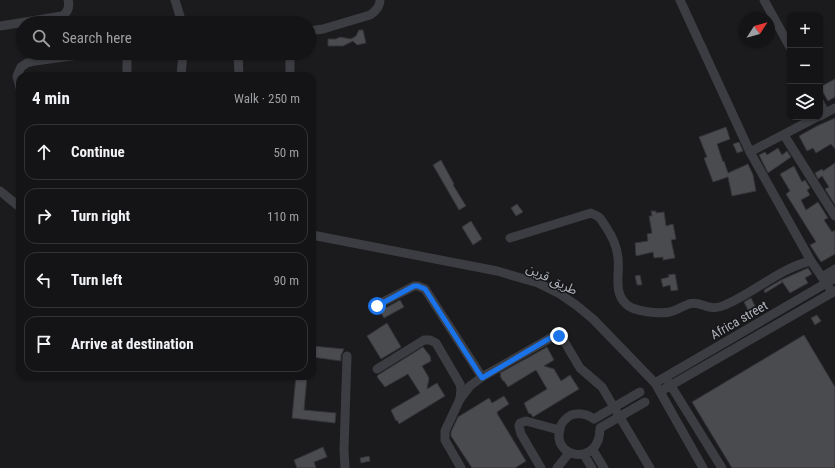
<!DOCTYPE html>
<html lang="en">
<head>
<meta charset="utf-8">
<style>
  :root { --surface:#141416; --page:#1d1d1f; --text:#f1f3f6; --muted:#9d9ea1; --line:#333335 }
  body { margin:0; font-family:"Roboto Condensed","Noto Sans Arabic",sans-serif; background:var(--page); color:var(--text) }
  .controls { position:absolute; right:12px; top:12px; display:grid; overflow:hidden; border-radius:8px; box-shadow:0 1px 3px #0004 }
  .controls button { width:36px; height:36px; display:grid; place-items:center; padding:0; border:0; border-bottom:1px solid var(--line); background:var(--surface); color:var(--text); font:20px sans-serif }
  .compass { position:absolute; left:739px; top:12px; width:36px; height:36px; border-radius:50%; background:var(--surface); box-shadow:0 1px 3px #0004; rotate:54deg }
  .stop { position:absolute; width:12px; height:12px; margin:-9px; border:3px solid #1a73e8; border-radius:50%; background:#fff }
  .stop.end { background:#1a73e8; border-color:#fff; box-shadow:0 1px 4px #0008 }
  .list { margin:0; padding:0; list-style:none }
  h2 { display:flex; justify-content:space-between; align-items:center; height:52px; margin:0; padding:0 16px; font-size:17px }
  h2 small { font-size:13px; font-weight:400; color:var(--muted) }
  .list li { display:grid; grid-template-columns:26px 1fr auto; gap:12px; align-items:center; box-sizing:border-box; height:56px; margin:0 8px 8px; padding:0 8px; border:1px solid var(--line); border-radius:12px }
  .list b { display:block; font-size:15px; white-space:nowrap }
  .list em { font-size:13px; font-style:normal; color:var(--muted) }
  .icon { flex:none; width:22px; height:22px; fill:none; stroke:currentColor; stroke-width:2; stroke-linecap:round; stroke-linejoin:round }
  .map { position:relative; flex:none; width:835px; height:468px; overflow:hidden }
  .search { position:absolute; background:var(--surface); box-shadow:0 1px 3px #0004; left:16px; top:16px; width:300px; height:44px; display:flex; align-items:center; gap:10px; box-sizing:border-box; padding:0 14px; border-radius:22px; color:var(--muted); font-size:15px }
  .panel { position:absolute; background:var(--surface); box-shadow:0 1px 3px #0004; left:16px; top:72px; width:300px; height:308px; border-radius:12px }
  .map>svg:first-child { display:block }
</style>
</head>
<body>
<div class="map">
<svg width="835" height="468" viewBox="0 0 835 468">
  <rect width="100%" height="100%" fill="#1b1b1d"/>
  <g fill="#4a4b4f" stroke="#353539">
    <polygon points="359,30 363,30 366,43 357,45 353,41 343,46 328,46 328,39 336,39 340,37 351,39 356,36"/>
    <polygon points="835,79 835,97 828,101 820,87"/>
    <polygon points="835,118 835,149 831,144 816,153 813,148 807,151 799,136 817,126"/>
    <polygon points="726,127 730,139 717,144 723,162 724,161 728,173 748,164 753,175 756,191 732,196 728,177 713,182 704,158 707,157 699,137"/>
    <polygon points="739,142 743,151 737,153 733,144"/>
    <polygon points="778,148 782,155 787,151 791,157 768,173 759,155 765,152 767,155"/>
    <polygon points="441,160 454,184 453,185 466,206 459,210 433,165"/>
    <polygon points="835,163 835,205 825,189 829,187 822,176 818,179 815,173 822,169 823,171"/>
    <polygon points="794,166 802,182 805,180 810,188 807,190 810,195 801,200 806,210 818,202 828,218 824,220 832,232 835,230 835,254 821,262 810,245 816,242 786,194 790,191 780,174"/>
    <polygon points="517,204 523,212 516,216 511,208"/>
    <polygon points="651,211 656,211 656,213 664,212 666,226 673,224 676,239 671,240 675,258 663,260 663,257 654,258 653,252 636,256 635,243 648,241 647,234 652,233 649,216 652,216"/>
    <polygon points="471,221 482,239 473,245 462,227"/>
    <polygon points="808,268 812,274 805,278 808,283 790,293 781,280"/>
    <polygon points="675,274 678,290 671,291 670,285 663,287 661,279 669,277 668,275"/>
    <polygon points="640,275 642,285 637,285 635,276"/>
    <polygon points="781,280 783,282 765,293 764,290"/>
    <polygon points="751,298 755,306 748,310 744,302"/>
    <polygon points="400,300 404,307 384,318 380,311"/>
    <polygon points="817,315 821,321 815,325 811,318"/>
    <polygon points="387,323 401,347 381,359 367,336"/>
    <polygon points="804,335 835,387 835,468 732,468 692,402"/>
    <polygon points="312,346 344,349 341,355 341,361 312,357"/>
    <polygon points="423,347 430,356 431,361 422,366 429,378 427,389 437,383 445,396 399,424 397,420 396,421 391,410 420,393 408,374 385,387 377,377 378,375"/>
    <polygon points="547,347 554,360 544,366 554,369 561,381 570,375 579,389 533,417 530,413 529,414 524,403 547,389 536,370 508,387 504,381 503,381 500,376 501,375 500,373"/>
    <polygon points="296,376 307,376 304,410 336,413 335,423 292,418"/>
    <polygon points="504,396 509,404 497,412 498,415 526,461 515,468 472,468 451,436 451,432 458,417 489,398 492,403"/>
    <polygon points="323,447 327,457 314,462 316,468 297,468 294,460"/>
    <polygon points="369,456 370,461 361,463 360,458"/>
  </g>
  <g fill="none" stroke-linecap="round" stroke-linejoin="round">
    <g stroke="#3c3d42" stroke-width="9">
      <polyline points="175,0 182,23"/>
      <polyline points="680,0 750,152 811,261 832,292"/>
      <polyline points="764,0 790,47"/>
      <path d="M0 26 62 16C68 12 70 7 68 0"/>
      <path d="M309 31 323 29 370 15C376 11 380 7 380 0"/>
      <polyline points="238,53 239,76"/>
      <polyline points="290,53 290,76"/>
      <polyline points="127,76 127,53"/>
      <polyline points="181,76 183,53"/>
      <polyline points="20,88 17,76 21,67 27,63 35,61 79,55 111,53"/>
      <polyline points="820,103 825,113"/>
      <polyline points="820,116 835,108"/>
      <polyline points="784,135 835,216"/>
      <polyline points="750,152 817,117"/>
      <polyline points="0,191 17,205"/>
      <polyline points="312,235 497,271 538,283 560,294 576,305 593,319 655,383 703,468"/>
      <path d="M510 238 591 213C602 218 600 218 606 227 612 236 617 246 618 258 620 273 613 292 626 304 634 312 659 314 670 312 677 310 683 306 689 304 702 300 707 313 725 305 754 293 780 268 811 261"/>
      <polyline points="822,277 835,269"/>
      <polyline points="377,305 414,286 418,286 425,289 482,377"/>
      <polyline points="377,369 424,340 430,340 436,343 460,384 461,389 460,399"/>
      <polyline points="668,381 722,468"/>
      <polyline points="655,383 835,278"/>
      <polyline points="661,391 835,291"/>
      <path d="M640 392 594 419C587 414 580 412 571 415 566 418 561 422 560 429 551 458 600 468 600 428L645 402"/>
      <polyline points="593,450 604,468"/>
      <polyline points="584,455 592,468"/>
      <polyline points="345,468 344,450 347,356"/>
      <polyline points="461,468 445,440 445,431 460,399 470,386 482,377 554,336 559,336 564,341 580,368 602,387 650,468"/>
      <polyline points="541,468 521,434 519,426 520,423 526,421 559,430"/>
      <polyline points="557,468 569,453"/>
    </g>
  </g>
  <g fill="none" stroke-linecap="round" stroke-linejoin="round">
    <polyline stroke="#1a73e8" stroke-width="5" points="377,306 414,286 418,286 425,289 482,378 545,341 554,336 559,336"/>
  </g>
  <g text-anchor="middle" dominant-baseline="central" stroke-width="3" stroke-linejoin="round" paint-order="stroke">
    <g font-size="13" fill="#afb3bb" stroke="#161618">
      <text transform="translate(552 279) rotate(26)">طريق قرين</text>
      <text transform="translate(739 320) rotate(-30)">Africa street</text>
    </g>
  </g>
</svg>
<div class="controls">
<button>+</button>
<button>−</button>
<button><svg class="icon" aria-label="layers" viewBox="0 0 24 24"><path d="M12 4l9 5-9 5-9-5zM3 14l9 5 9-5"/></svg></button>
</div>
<svg class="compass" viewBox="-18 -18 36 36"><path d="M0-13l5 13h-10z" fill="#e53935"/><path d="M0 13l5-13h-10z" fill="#9d9ea1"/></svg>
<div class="stop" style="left:377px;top:306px"></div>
<div class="stop end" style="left:559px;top:336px"></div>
<div class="search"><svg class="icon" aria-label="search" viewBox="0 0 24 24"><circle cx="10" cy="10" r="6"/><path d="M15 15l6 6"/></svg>Search here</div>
<section class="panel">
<h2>4 min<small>Walk · 250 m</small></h2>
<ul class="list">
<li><svg class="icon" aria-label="ahead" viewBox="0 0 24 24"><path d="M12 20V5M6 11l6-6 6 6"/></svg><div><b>Continue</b></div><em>50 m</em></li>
<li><svg class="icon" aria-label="right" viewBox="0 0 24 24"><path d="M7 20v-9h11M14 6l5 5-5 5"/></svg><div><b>Turn right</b></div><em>110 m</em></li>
<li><svg class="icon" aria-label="left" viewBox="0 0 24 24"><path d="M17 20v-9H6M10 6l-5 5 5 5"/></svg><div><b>Turn left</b></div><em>90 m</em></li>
<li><svg class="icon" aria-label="arrive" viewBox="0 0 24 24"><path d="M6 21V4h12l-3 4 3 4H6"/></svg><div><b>Arrive at destination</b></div></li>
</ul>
</section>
</div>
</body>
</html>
